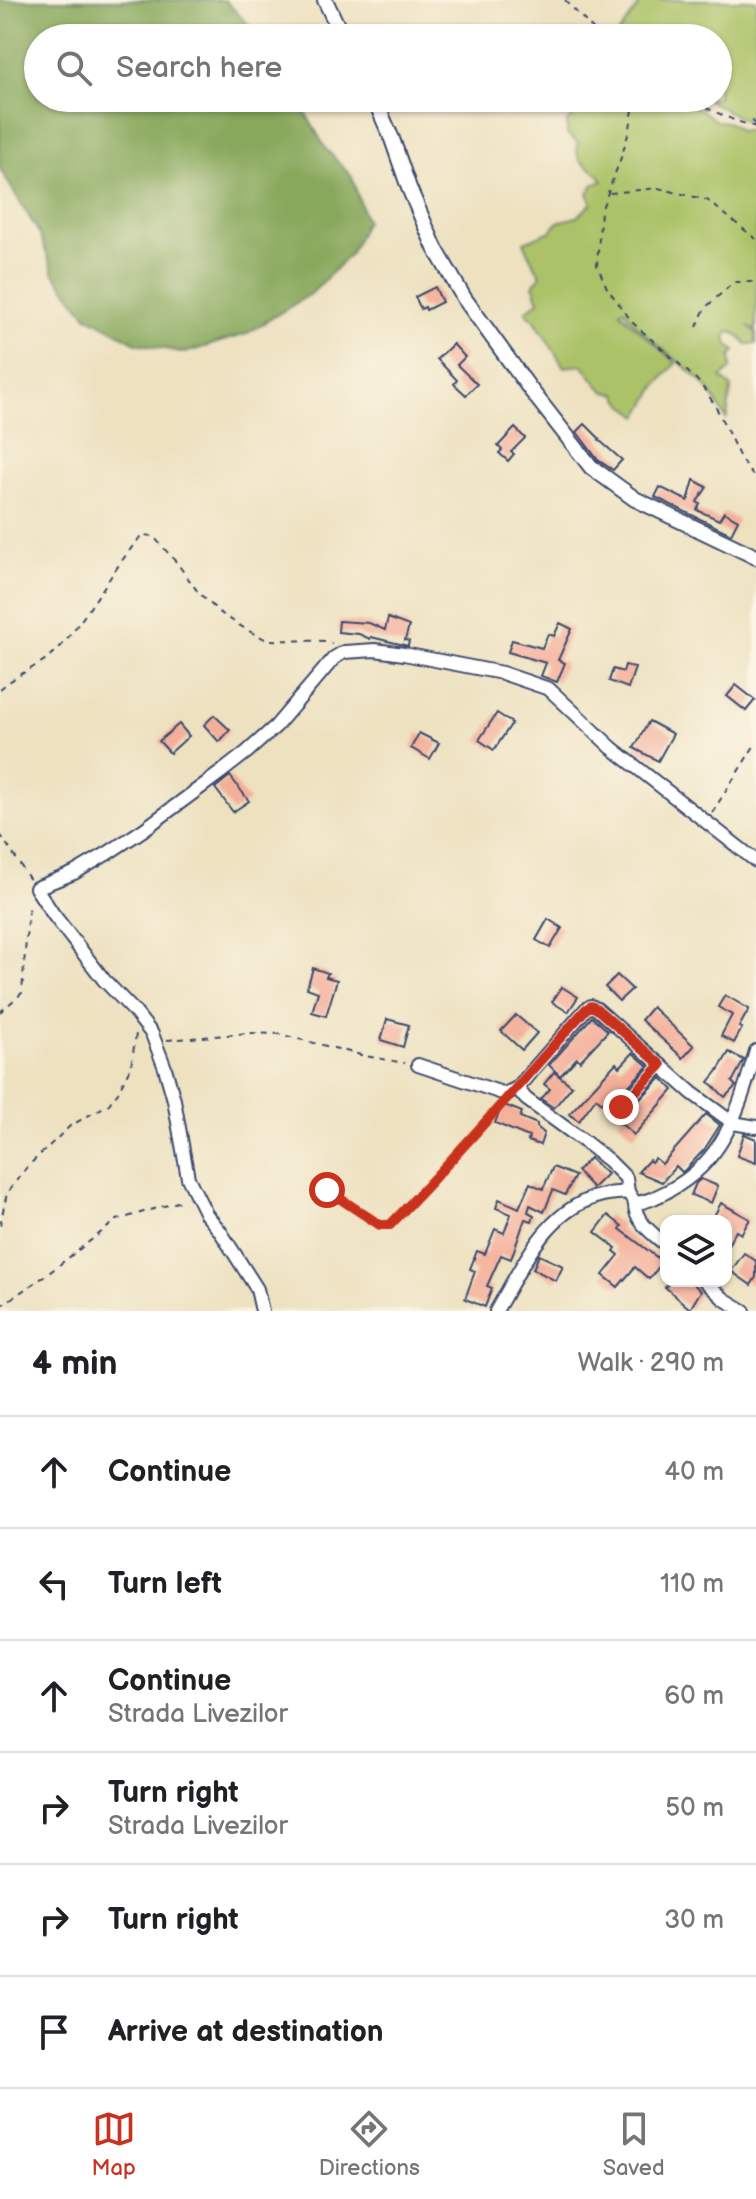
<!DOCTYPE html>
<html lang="en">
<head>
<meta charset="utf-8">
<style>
  :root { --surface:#fff; --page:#f2f2f2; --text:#202124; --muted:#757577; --line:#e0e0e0; --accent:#c8321e }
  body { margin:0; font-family:"Balsamiq Sans",sans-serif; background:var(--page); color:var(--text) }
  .controls { position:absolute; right:24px; bottom:24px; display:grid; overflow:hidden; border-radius:16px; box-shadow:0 2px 6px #0004 }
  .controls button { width:72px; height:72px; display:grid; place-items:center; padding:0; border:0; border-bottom:2px solid var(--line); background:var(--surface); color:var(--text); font:40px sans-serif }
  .stop { position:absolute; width:24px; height:24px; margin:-18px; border:6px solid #c8321e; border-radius:50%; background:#fff }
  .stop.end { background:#c8321e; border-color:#fff; box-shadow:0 2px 8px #0008 }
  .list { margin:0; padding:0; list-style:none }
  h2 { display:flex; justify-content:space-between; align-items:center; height:104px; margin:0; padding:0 32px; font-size:34px }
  h2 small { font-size:26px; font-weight:400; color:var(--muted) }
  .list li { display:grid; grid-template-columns:52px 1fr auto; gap:24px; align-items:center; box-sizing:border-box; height:112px; padding:0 32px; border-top:2px solid var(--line) }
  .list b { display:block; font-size:30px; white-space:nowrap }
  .list p { margin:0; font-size:26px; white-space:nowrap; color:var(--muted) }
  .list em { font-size:26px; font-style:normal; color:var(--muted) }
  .icon { flex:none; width:44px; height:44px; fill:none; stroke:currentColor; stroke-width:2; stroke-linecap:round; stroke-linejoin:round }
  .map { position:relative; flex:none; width:756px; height:1311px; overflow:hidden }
  .search { position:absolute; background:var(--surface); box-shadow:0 2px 6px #0004; left:24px; right:24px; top:24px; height:88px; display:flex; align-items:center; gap:20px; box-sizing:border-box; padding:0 28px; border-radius:44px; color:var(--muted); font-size:30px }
  .sheet { height:776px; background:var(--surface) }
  nav { display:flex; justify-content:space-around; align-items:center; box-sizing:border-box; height:112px; border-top:2px solid var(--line); background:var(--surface); font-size:22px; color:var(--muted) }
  nav a { display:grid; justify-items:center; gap:4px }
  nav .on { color:var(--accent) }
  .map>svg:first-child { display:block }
</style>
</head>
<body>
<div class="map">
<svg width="756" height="1311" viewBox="0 0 756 1311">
  <rect width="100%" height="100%" fill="#fcf5e5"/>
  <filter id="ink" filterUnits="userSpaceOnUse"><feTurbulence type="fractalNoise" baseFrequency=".0125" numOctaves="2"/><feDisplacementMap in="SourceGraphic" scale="16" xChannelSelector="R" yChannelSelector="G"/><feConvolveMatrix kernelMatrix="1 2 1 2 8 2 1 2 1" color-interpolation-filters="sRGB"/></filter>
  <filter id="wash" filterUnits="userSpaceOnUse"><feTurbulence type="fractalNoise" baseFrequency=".006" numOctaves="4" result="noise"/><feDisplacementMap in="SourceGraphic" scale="32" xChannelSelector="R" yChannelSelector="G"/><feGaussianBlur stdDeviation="1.8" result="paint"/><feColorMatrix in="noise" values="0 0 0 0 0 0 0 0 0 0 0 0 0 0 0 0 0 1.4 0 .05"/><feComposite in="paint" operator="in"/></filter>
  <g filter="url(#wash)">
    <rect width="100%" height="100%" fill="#ede1c0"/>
    <g fill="#abc268" stroke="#637863" stroke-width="2">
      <polygon points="643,0 756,0 756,115 743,120 704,98 718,98 718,38 615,38"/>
      <path d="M594 98H676L703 111 716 121C726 121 733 123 739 131L752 129 756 132V331L748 325 756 333V344H746L738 335 730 331 726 336 728 345 735 351 731 357V369L721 378 732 387C728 398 730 408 726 419 718 405 710 389 698 378 673 355 643 338 624 309L620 311 632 324 676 363 657 385 639 416C631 407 619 406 618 394L606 392 598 385 583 365 564 367 534 319 527 314 526 311 539 301 533 285 541 275 531 259 524 242 551 231 558 222 577 217 592 203 588 193 594 184 603 181C594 163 573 169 578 143L567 134V122L583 107 593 101Z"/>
    </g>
    <polygon fill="#88a85c" stroke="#526c5d" stroke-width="2" points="0,0 225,0 261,38 38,38 38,98 297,98 326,149 352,177 366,221 350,254 312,293 246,334 185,353 136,343 87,316 54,274 39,233 0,169"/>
    <g id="blocks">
      <g fill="#f4af9a">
        <polygon points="435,287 442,302 426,310 425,307 421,309 415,297"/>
        <polygon points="453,344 465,357 457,365 477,384 466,395 454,384 457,380 437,359"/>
        <polygon points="585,424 600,439 599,440 622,460 613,470 598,460 577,432"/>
        <polygon points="515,428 525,438 511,452 514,454 508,461 499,453 502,450 498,446"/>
        <polygon points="694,480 707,487 697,502 700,504 697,510 719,520 724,512 738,520 731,534 655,497 660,487 688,501"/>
        <polygon points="388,618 409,626 405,640 409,641 408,646 371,637 370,639 359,634 338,632 339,621 369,623 385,630"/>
        <polygon points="560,623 572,629 558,660 565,663 557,682 541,676 546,663 508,652 512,640 542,648 548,634 554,636"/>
        <polygon points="625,665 635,668 628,688 609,681 613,669 623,672"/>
        <polygon points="736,685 755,700 746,711 727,696"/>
        <polygon points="497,713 512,723 494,750 479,740"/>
        <polygon points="214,715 230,730 219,742 204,725"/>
        <polygon points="649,721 673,734 658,761 634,748"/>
        <polygon points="179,724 189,736 170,753 159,741"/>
        <polygon points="419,733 439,743 430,759 411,748"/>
        <polygon points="230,776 249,801 233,812 215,788"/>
        <polygon points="548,919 562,928 550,948 536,940"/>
        <polygon points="313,968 328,973 326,977 337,980 326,1016 312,1012 318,992 307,988"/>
        <polygon points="617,975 632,989 619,1001 605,987"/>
        <polygon points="562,987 578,997 568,1012 552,1002"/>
        <polygon points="725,995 749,1009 739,1027 742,1028 734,1043 721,1036 732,1015 718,1007"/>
        <polygon points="652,1007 694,1046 683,1058 641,1020"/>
        <polygon points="516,1015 537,1033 522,1050 501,1031"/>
        <polygon points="592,1017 608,1031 580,1061 577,1058 560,1076 549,1065"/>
        <polygon points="387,1019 409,1025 403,1047 381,1040"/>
        <polygon points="729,1052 744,1060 732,1082 736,1086 725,1097 709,1082 717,1072"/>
        <polygon points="633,1053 648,1066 614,1101 612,1107 605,1100 602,1103 596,1098 579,1121 569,1114 616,1063 620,1067"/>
        <polygon points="554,1072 572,1086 554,1108 541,1099 550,1089 544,1084"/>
        <polygon points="661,1078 673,1090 634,1135 618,1121"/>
        <polygon points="502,1104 522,1112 520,1117 537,1124 537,1127 544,1133 540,1145 528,1141 529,1137 495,1123"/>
        <polygon points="706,1114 720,1125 704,1150 684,1171 682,1172 676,1166 662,1182 638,1172 649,1160 651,1162 655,1158 662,1164"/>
        <polygon points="744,1134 756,1139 756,1163 737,1156"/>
        <polygon points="590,1158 607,1174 593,1188 577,1171"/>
        <polygon points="553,1167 575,1176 565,1195 553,1190 544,1212 530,1205 528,1212 534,1215 532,1221 525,1219 511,1259 501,1255 487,1286 492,1288 485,1307 465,1299 475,1271 470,1269 477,1251 485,1254 495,1229 504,1233 511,1214 496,1208 499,1199 519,1208 530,1183 543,1189"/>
        <polygon points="701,1179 718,1186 711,1203 691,1195 696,1183"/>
        <polygon points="721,1203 750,1219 741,1234 736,1231 726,1248 726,1221 721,1221 714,1216"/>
        <polygon points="608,1215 622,1226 620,1229 663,1262 649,1279 635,1267 618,1287 603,1275 619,1255 614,1251 616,1248 595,1232"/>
        <polygon points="744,1253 756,1261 756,1277 751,1285 731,1271"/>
        <polygon points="539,1255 563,1266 556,1281 533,1269"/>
        <polygon points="671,1281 690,1281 701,1291 690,1309 665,1287"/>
      </g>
    </g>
  </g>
  <g filter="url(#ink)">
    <use href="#blocks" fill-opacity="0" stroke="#3a4a6d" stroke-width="2"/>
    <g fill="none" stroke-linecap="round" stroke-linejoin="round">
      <defs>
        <g id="minor">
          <polyline points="418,1065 505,1094 517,1088"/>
          <polyline points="621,1107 661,1065"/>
          <polyline points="635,1203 628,1192 626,1178 609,1161 585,1142 526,1099 517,1088 586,1009 591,1006 597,1009 692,1093 733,1123 756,1127"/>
          <path d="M666 1245C653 1234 634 1221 635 1203 648 1202 658 1196 670 1190 726 1160 739 1107 756 1051"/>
          <polyline points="705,1281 724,1299 744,1311"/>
          <polyline points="262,1311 257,1289 220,1231 206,1214 188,1178 174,1100 165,1068 152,1034 134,1011 104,980 53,914 36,888 74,873 108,853 143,830 220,773 247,752 276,726 334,658 344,652 375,650 404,654 502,673 549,689 612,748 756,861"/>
          <path d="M496 1311C523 1266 546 1208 603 1195 611 1193 620 1193 628 1192"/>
        </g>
        <g id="tertiary">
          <polyline points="325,0 343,38"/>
          <polyline points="374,98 392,139 409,188 435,248 464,298 530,389 591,467 635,499 756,557"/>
        </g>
      </defs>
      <use href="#minor" stroke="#3a4a6d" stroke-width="16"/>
      <use href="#tertiary" stroke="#3a4a6d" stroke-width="18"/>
      <g stroke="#3a4a6d" stroke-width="2" stroke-dasharray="6 6" stroke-linecap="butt">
        <polyline points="565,0 601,38"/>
        <polyline points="635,98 630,128 622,155 601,211 597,265 607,288 633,323 697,380 707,393 716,407 740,458 756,480"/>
        <polyline points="684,98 736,121 756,127"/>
        <polyline points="755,126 753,121 756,119"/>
        <polyline points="610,193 658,188 707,200 756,239"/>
        <polyline points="697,327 705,308 734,282 756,282"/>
        <path d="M0 689C18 673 47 663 61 646 91 611 112 570 142 535L153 536 177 563 198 592 219 612 247 630 267 640 328 641 332 644"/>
        <polyline points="712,813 756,743"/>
        <polyline points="0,834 30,880"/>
        <polyline points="0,1012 22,993 28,913 31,904"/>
        <polyline points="167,1040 249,1033 279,1034 365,1056 405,1063"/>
        <polyline points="327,1190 380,1225 390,1225 453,1160 499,1106"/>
        <polyline points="0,1225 7,1193 27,1167 70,1126 109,1104 118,1092 131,1066 136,1034"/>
        <polyline points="0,1306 45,1276 117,1220 184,1200"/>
      </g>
      <use href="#minor" stroke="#fff" stroke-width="12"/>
      <use href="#tertiary" stroke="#fff" stroke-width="14"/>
    </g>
  </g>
  <g fill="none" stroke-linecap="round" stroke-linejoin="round" filter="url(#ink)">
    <path stroke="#c8321e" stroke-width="10" d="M327 1190 380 1225H390C458 1155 521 1082 586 1009L591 1006 597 1009 661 1065 621 1107"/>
  </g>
</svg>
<div class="controls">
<button><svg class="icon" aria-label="layers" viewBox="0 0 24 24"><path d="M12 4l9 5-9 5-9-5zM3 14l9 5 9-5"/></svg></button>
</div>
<div class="stop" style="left:327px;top:1190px"></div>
<div class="stop end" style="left:621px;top:1107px"></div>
<div class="search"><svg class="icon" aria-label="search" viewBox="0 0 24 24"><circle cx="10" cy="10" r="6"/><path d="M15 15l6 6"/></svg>Search here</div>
</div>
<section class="sheet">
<h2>4 min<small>Walk · 290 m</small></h2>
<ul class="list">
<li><svg class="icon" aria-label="ahead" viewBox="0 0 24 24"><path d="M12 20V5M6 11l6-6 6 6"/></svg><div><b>Continue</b></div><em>40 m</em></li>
<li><svg class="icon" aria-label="left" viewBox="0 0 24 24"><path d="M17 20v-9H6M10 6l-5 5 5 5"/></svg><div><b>Turn left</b></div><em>110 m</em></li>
<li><svg class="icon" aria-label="ahead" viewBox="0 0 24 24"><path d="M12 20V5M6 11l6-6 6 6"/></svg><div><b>Continue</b><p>Strada Livezilor</p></div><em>60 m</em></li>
<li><svg class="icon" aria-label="right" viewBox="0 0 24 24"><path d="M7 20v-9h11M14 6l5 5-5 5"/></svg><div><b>Turn right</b><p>Strada Livezilor</p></div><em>50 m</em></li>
<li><svg class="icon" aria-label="right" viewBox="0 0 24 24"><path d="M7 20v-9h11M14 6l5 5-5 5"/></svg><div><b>Turn right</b></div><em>30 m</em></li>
<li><svg class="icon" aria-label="arrive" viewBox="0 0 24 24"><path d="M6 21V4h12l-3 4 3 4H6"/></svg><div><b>Arrive at destination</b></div></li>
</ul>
</section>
<nav>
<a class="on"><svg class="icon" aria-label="map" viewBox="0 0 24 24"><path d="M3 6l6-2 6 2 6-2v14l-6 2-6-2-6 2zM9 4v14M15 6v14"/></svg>Map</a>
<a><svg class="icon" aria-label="directions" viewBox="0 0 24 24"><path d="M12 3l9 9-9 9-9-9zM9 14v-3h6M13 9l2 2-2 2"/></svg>Directions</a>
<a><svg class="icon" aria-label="saved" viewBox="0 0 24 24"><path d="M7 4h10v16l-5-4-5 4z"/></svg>Saved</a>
</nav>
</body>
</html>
